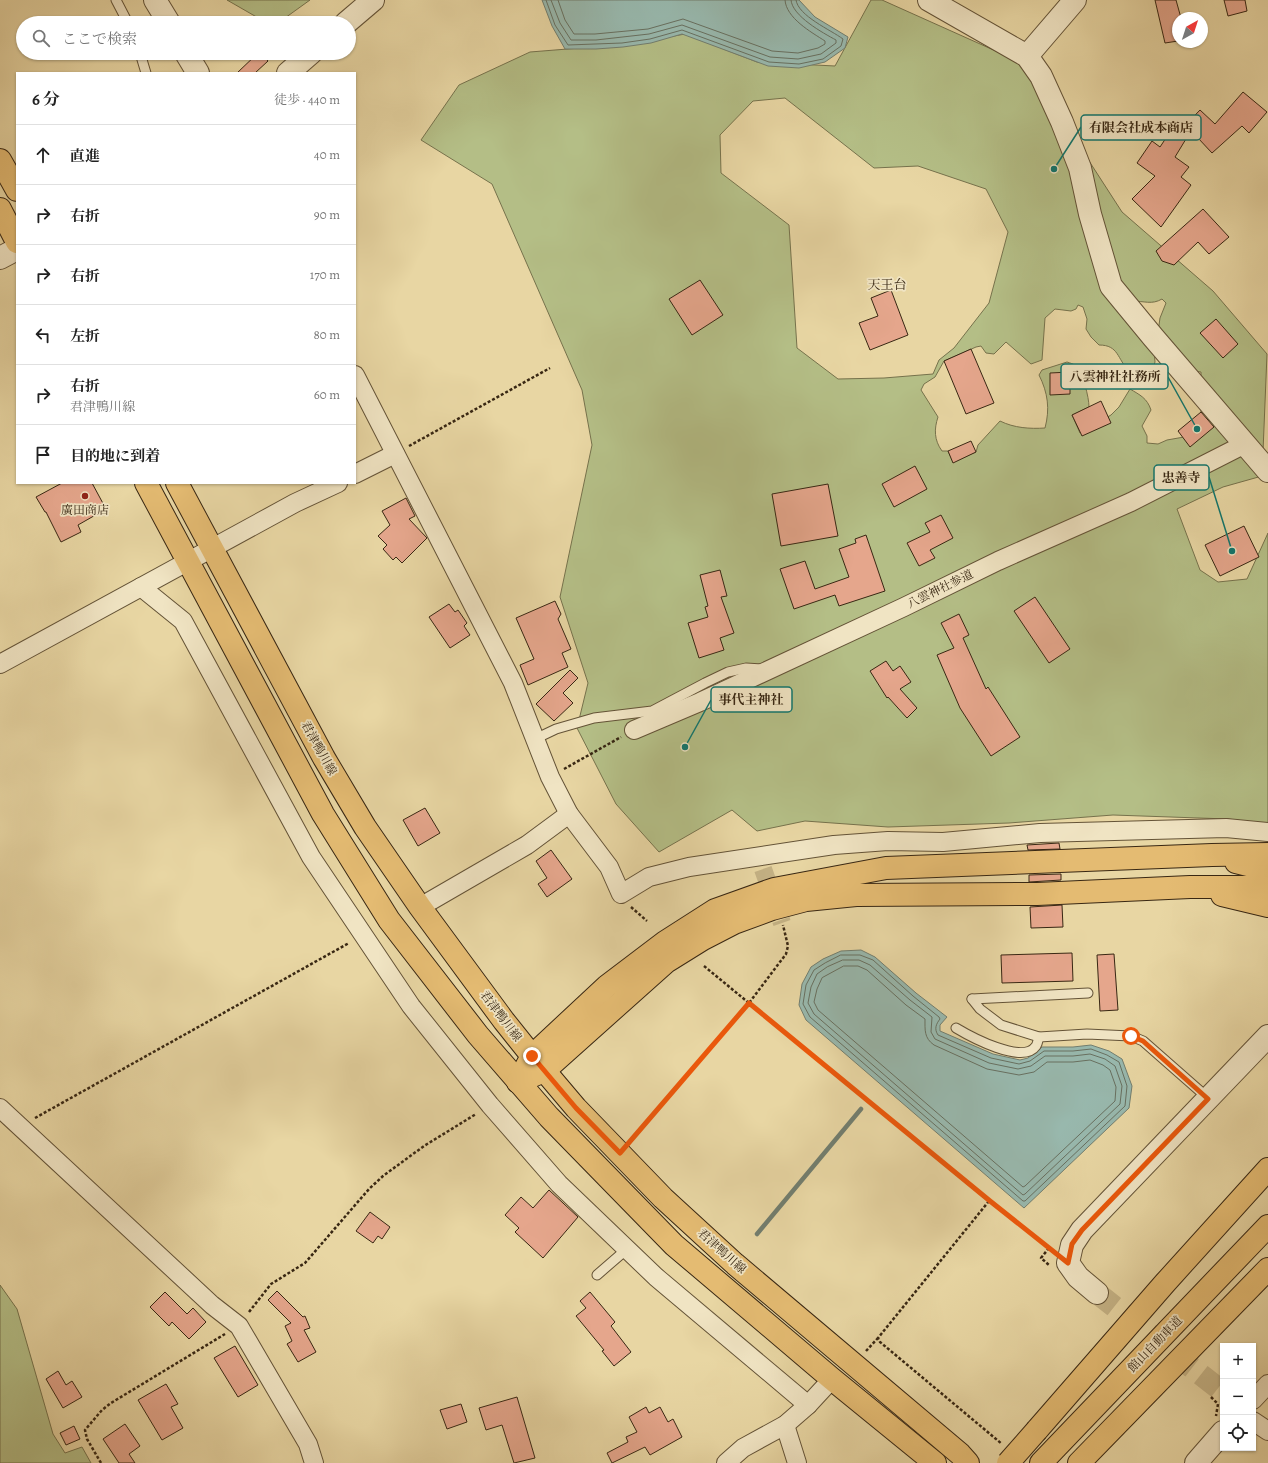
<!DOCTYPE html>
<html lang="ja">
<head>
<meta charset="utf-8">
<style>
  :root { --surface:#fff; --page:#f2f2f2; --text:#222; --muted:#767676; --line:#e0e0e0 }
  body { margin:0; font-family:Alegreya,"Noto Serif JP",serif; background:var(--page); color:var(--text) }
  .controls { position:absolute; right:12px; bottom:12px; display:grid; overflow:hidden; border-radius:0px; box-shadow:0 1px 3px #0004 }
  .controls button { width:36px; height:36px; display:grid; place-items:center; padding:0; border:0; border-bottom:1px solid var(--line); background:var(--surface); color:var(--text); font:20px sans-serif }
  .compass { position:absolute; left:1172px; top:12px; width:36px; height:36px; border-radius:50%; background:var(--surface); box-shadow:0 1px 3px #0004; rotate:39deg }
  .stop { position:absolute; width:12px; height:12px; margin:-9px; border:3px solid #ea580c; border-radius:50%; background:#fff }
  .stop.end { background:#ea580c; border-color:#fff; box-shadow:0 1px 4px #0008 }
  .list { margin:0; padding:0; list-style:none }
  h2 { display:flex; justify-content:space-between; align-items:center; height:52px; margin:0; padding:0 16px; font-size:17px }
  h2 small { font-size:13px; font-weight:400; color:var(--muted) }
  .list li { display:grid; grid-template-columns:26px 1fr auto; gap:12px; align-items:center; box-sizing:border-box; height:60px; padding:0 16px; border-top:1px solid var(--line) }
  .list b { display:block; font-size:15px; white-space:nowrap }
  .list p { margin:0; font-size:13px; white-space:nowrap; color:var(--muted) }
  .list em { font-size:13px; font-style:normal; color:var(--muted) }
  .icon { flex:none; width:22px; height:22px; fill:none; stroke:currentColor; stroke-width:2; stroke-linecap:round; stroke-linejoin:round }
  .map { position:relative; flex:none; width:1268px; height:1463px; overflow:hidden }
  .search { position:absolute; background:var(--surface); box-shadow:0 1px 3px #0004; left:16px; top:16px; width:340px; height:44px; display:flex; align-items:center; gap:10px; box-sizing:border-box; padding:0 14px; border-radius:22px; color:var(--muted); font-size:15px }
  .panel { position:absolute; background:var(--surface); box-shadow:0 1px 3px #0004; left:16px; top:72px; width:340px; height:412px; border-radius:0px }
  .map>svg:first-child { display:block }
</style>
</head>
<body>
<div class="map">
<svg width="1268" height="1463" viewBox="0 0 1268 1463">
  <rect width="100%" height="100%" fill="#e8d6a3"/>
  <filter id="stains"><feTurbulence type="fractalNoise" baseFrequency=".005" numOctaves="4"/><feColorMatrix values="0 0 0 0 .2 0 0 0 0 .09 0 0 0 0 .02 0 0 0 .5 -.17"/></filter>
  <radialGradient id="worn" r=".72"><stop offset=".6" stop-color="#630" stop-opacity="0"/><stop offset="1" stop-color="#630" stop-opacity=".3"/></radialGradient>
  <g fill="#b4be86" stroke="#76724c" fill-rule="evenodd">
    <polygon points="227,0 310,0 278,23 267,23"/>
    <path d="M871 0H882L1027 65 1122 212 1213 291 1267 354 1262 476 1223 487 1177 509 1200 570 1218 582 1247 579 1268 533V824L1228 819 1113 815 1009 823 888 827 805 821 757 831 732 810 659 852 616 804 577 728 588 683 560 597 592 445 582 390 492 184 421 140 459 85 530 52 630 44 685 34 757 62 835 66ZM785 98 874 168 918 166 986 189 1008 232 989 303 954 348 939 360 933 374 884 378 838 379 797 348 789 225 721 173 720 135 753 101ZM1162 299 1166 303 1160 318 1158 332 1193 371 1201 372V416L1184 437 1167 440 1158 444 1147 443V436L1142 426 1151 410C1147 398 1140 395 1130 389L1119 407 1111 415 1080 433 1072 415 1089 407C1089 397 1083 374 1076 366 1074 364 1070 363 1067 362L1042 370 1039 375C1048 393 1050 409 1045 428 1030 429 1014 428 1000 421L978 445 976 452 953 462 948 451H942C934 440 934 429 938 417L921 390 924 384 935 377 944 361 976 347 981 346 986 353 994 354 1006 342 1031 364 1042 360 1045 318 1055 309 1071 311 1076 309 1078 305 1083 307 1087 319 1086 329 1091 337 1099 345C1119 345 1117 359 1129 371V379L1136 381 1151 375 1155 362 1154 349 1132 301C1144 301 1152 305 1162 299Z"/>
    <polygon points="0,1285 17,1309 53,1434 65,1453 82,1447 91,1463 0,1463"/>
  </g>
  <g fill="#98b8ad" stroke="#727e6f">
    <polygon points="542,0 799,0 815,17 848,37 845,48 825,62 799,68 768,66 682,34 651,43 623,47 596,49 565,49 552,26"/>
    <polygon points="861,950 875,957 916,993 947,1017 940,1025 940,1031 993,1054 1020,1060 1028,1058 1042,1047 1073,1047 1091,1045 1109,1051 1122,1059 1132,1086 1129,1108 1024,1208 806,1020 799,1005 802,984 811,967 823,959 841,951"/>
  </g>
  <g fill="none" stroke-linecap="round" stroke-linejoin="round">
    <g stroke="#687060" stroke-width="1">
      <path d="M546 0 555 25 568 45 622 43 650 39 682 30 769 62 799 64 823 59 841 46 843 39C831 30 798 16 796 0"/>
      <path d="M551 0 560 23 571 40H596L649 34 682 25 770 57 798 59 821 54 836 43V40C823 33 792 16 791 0"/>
      <path d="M558 0 565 20 574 34H595L648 29 683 19 772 51 798 53 818 48 825 44V41C811 32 786 18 785 0"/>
      <path d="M841 955H860L873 960 913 996 939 1017 940 1019C936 1024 934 1029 938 1035L991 1058 1019 1064 1030 1061 1044 1051H1073L1091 1049 1107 1055 1119 1062 1127 1086 1125 1106 1025 1201H1023L810 1017 803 1004 806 985 814 970 825 963Z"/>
      <polygon points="843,960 859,960 870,965 910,1000 932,1017 931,1032 935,1039 989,1063 1018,1069 1031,1066 1045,1056 1073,1056 1090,1054 1105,1059 1115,1066 1122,1086 1120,1104 1025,1194 1023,1195 814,1014 808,1003 811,987 817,974 827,967"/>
      <path d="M844 966H858L867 970 906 1005 925 1019C925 1030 924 1038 934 1045L987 1069 1019 1075 1034 1072 1047 1062H1073L1090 1060 1103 1065 1110 1070 1116 1087 1115 1101 1025 1186 1023 1187 818 1010 814 1002 817 989 822 978Z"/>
    </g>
    <polyline stroke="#727e6f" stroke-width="4.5" points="757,1234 861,1109"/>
  </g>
  <g fill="#e5a68c" stroke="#382713">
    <polygon points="1155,0 1176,0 1181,18 1178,18 1178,41 1165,43"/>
    <polygon points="1224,0 1245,0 1247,11 1228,16"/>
    <polygon points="258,53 261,53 268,61 255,73 237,73"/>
    <polygon points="1243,92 1267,112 1249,133 1242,126 1212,153 1198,138 1196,140 1189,134 1175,157 1189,167 1181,177 1191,185 1161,227 1132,199 1155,176 1137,163 1152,141 1160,147 1170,132 1176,135 1200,110 1215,124"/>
    <polygon points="1203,209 1229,237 1209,254 1198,242 1174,265 1162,261 1156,251"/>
    <polygon points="700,280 723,315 692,335 669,299"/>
    <polygon points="891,290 908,335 870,350 859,323 878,316 871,298"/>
    <polygon points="1216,319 1238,344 1223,358 1200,333"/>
    <polygon points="971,349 994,403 966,414 944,361"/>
    <polygon points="1070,372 1070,394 1050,395 1050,373"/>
    <polygon points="1101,401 1111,423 1082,436 1072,415"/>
    <polygon points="1201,412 1214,427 1190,447 1178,431"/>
    <polygon points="971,441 976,452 953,463 948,451"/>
    <polygon points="915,466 927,489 894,507 882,484"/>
    <polygon points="62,483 92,483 106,509 78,525 81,532 61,542 46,512 45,512 36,497"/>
    <polygon points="828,484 838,536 781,546 772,494"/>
    <polygon points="406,498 415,516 409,519 427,538 402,563 396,557 393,560 383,549 387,545 378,536 390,525 382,511"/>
    <polygon points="941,515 953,538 930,550 935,558 919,566 907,543 930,532 925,523"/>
    <polygon points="1244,526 1259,557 1220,576 1205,545"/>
    <polygon points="866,535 885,591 839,606 835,595 794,609 780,569 805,561 815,589 849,577 839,549 856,543 855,539"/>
    <polygon points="720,570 727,596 721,597 734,633 720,638 724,650 699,658 688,623 708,617 705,607 708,606 700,575"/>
    <polygon points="1035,597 1070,649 1049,663 1014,611"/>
    <polygon points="555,601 561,614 558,619 571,649 562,653 568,667 528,685 520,665 534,659 516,618"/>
    <polygon points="449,604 455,612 458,610 467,623 464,626 470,635 450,648 429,617"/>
    <polygon points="959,614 969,635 963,638 986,689 988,687 1020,737 991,756 960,708 937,655 954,648 941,623"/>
    <polygon points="886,661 893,671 900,666 911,682 900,689 917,708 907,718 888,697 887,698 870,671"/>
    <polygon points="570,670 578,678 563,693 573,703 554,721 536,704"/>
    <polygon points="425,808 440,833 418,846 403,820"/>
    <polygon points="1059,843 1060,849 1028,850 1027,845"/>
    <polygon points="551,850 572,879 547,897 538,884 547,878 536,861"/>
    <polygon points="1061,874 1061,880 1029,882 1029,875"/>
    <polygon points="1062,905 1063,927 1031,928 1030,907"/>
    <polygon points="1072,953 1073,981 1002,983 1001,955"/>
    <polygon points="1114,954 1118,1010 1100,1011 1097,955"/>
    <polygon points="549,1190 578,1217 543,1258 515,1232 519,1228 505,1215 521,1197 533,1208"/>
    <polygon points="370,1212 390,1227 382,1239 378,1236 373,1243 356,1231"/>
    <polygon points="277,1291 303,1317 305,1316 310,1328 304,1330 316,1352 298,1362 287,1344 292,1341 285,1326 291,1323 268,1300"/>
    <polygon points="165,1292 187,1314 193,1308 206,1322 189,1339 172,1322 169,1326 150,1307"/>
    <polygon points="590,1292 615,1322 611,1326 631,1352 614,1366 602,1351 604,1350 576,1316 586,1308 580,1301"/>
    <polygon points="235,1346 258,1385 238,1397 214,1358"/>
    <polygon points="58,1371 66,1385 72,1381 82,1397 63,1408 46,1379"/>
    <polygon points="166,1384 178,1404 171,1407 183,1428 162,1440 138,1400"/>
    <polygon points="517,1397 535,1458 514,1463 502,1425 486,1430 479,1408"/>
    <polygon points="461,1404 467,1422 447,1429 440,1410"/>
    <polygon points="646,1407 649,1413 660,1407 668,1422 673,1419 682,1437 650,1455 645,1447 612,1463 607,1453 628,1442 626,1437 637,1432 629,1417"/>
    <polygon points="125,1424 140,1446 129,1454 135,1463 119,1463 103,1439"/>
    <polygon points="74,1426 80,1439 66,1445 60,1433"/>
  </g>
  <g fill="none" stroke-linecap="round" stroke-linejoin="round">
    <polyline stroke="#c5b386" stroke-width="18" stroke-dasharray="18 9" stroke-linecap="butt" points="763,869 782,923"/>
    <polyline stroke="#c5b386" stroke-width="22" stroke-dasharray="22 11" stroke-linecap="butt" points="1097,1293 1223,1392"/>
    <defs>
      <g id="service">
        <polyline points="116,0 128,23"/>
        <polyline points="140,53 146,73"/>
        <polyline points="535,739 556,729 594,718 652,711 705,683 728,672 746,668 762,669"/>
        <polyline points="972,999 980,1009 1001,1025 1039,1037 1087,1034 1131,1036 1143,1041 1209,1099"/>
        <polyline points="972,999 1088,993"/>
        <path d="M956 1028C971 1037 1023 1065 1036 1046 1038 1043 1038 1039 1039 1037"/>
        <polyline points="597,1275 627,1249"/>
      </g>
      <g id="minor">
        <polyline points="355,375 513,683 550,777 569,814 609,867 621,894 649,877 689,867 834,845 888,841 943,842 1040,833 1226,828 1268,832"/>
        <polyline points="355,474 395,454"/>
        <polyline points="141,587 183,621 311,857 411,1006 490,1105 559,1184 656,1277 808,1405"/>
        <polyline points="0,664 295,503 338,483"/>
        <polyline points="634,730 700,702 904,607 998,561 1131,502 1245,444"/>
        <polyline points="420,907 527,845 569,814"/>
        <polyline points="0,1108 212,1305 239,1326 308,1444 314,1463"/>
        <polyline points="1253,1400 1268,1384"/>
        <polyline points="1253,1421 1268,1431"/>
        <polyline points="785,1425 797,1463"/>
        <polyline points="726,1463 743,1448 785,1425 808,1405 832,1379"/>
      </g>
      <g id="tertiary">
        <polyline points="155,0 169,23"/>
        <polyline points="929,0 1027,56 1041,76 1062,122 1080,168 1090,214 1111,286 1153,337 1268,471"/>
        <polyline points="346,23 373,0"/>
        <polyline points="186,53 198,73"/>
        <polyline points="1027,56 1075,0"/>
        <polyline points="288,73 311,53"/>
        <polyline points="0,258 17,249"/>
        <polyline points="1097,1293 1078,1277 1068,1263 1072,1245 1082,1230 1268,1036"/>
        <polyline points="1196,1463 1223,1432"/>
      </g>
      <g id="primary">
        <polyline points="0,160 17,190"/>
        <polyline points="0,209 17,242"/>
        <polyline points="146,483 323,814 389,920 478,1035 549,1117 674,1245 832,1379 935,1463"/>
        <polyline points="177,483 324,758 365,827 420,907 504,1021 532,1056 576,1108 663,1198 735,1264 960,1454 968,1463"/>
      </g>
      <g id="motorway">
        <polyline points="1236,862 1268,870"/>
        <polyline points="1222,895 1268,906"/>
        <polyline points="518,1082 532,1056 607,986 665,942 715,910 774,889 886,868 1212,855 1268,854"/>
        <polyline points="518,1082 544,1071 666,962 703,939 734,923 772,909 806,900 856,895 1037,894 1190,887 1253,887 1268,888"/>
        <polyline points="1037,1430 1165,1283 1268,1169"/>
        <polyline points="1041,1463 1268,1226"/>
        <polyline points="1079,1463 1268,1269"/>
      </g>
    </defs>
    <use href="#service" stroke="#645337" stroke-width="11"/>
    <use href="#minor" stroke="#645337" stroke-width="20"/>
    <use href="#tertiary" stroke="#645337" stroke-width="24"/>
    <use href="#primary" stroke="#382713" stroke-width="24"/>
    <use href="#motorway" stroke="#382713" stroke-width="24"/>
    <g stroke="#382713" stroke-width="2.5" stroke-dasharray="3 2" stroke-linecap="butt">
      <polyline points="409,446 550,368"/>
      <polyline points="564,769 621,737"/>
      <polyline points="631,907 647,921"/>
      <polyline points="704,966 989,1201 1052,1250"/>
      <polyline points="35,1118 349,943"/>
      <polyline points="632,1139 749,1003 786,954 788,946 783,925"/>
      <polyline points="989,1201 878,1338 880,1342 1002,1444"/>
      <polyline points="1049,1248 1041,1258 1049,1265"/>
      <polyline points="249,1312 271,1284 305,1263 369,1189 383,1176 424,1146 476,1114"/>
      <polyline points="866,1351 878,1338"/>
      <polyline points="1211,1397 1218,1404 1216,1416"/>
      <polyline points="101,1463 87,1439 85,1430 102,1410 111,1403 225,1334"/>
    </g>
    <use href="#service" stroke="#f0e4c3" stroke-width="9"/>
    <use href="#minor" stroke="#f0e4c3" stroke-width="18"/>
    <use href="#tertiary" stroke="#f0e4c3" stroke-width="22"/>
    <use href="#primary" stroke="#e4bb72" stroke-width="22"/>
    <use href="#motorway" stroke="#e4bb72" stroke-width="22"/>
    <defs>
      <polyline id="motorway-bridge" points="1008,1463 1037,1430"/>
    </defs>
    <use href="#motorway-bridge" stroke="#382713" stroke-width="24" stroke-linecap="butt"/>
    <use href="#motorway-bridge" stroke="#e4bb72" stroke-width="22"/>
  </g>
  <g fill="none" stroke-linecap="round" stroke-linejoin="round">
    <polyline stroke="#ea580c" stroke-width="5" points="532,1056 576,1108 620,1153 749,1003 990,1201 1068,1263 1072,1244 1082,1230 1208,1099 1143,1041 1131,1036"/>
  </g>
  <circle fill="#8f2418" stroke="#f0e4c3" stroke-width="1.5" cx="85" cy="496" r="4"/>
  <g text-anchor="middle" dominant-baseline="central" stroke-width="3.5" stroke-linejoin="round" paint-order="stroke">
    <g font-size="12" fill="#382713" stroke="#f0e4c3">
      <text x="85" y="510">廣田商店</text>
    </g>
    <g font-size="12" fill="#382713" stroke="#f0e4c3">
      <text transform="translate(940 589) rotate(-26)">八雲神社参道</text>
      <text transform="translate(319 748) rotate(61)">君津鴨川線</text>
      <text transform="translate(501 1016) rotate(53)">君津鴨川線</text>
      <text transform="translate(722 1251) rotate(42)">君津鴨川線</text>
      <text transform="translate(1155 1344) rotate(-46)">館山自動車道</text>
    </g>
    <g font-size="13" fill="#382713" stroke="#f0e4c3">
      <text x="887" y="284">天王台</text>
    </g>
  </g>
  <path fill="none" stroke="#0f766e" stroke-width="1.5" d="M1054 169L1081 127M1197 429L1168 377M1232 551L1209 477M685 747L711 700"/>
  <g fill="#0f766e" stroke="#f0e4c3" stroke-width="1.5">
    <circle cx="1054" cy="169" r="4"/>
    <circle cx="1197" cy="429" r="4"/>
    <circle cx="1232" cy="551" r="4"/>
    <circle cx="685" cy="747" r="4"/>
  </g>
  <g fill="#f0e4c3" stroke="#0f766e" stroke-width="1.5">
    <rect x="1081" y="115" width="120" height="25" rx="4"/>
    <rect x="1061" y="364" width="107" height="25" rx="4"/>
    <rect x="1154" y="465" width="55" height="25" rx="4"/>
    <rect x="711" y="687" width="81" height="25" rx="4"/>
  </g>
  <g font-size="13" text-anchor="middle" font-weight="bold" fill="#382713">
    <text x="1141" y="132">有限会社成本商店</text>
    <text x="1115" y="381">八雲神社社務所</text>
    <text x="1181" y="482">忠善寺</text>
    <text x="751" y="704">事代主神社</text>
  </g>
  <rect width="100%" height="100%" filter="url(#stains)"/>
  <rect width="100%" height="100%" fill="url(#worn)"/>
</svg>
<div class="controls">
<button>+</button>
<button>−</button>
<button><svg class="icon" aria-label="locate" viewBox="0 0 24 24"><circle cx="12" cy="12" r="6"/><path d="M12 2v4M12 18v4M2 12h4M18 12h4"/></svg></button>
</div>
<svg class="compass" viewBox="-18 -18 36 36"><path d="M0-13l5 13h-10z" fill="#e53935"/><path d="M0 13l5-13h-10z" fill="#767676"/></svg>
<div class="stop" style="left:1131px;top:1036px"></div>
<div class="stop end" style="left:532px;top:1056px"></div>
<div class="search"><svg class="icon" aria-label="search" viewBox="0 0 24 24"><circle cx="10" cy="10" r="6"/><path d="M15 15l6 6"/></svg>ここで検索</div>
<section class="panel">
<h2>6 分<small>徒歩 · 440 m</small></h2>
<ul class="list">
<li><svg class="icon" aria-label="ahead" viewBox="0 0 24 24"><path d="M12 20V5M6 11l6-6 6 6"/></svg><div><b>直進</b></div><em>40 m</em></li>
<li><svg class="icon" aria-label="right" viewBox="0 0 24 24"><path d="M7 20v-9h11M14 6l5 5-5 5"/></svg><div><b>右折</b></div><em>90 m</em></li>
<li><svg class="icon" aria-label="right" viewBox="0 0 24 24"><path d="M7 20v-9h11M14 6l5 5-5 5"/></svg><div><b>右折</b></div><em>170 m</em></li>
<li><svg class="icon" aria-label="left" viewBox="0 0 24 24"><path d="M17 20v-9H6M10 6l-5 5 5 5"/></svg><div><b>左折</b></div><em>80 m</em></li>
<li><svg class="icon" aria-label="right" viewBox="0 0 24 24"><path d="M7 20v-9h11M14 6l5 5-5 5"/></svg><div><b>右折</b><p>君津鴨川線</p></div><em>60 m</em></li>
<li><svg class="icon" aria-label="arrive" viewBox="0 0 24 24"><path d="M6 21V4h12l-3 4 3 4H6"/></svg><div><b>目的地に到着</b></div></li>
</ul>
</section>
</div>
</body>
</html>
